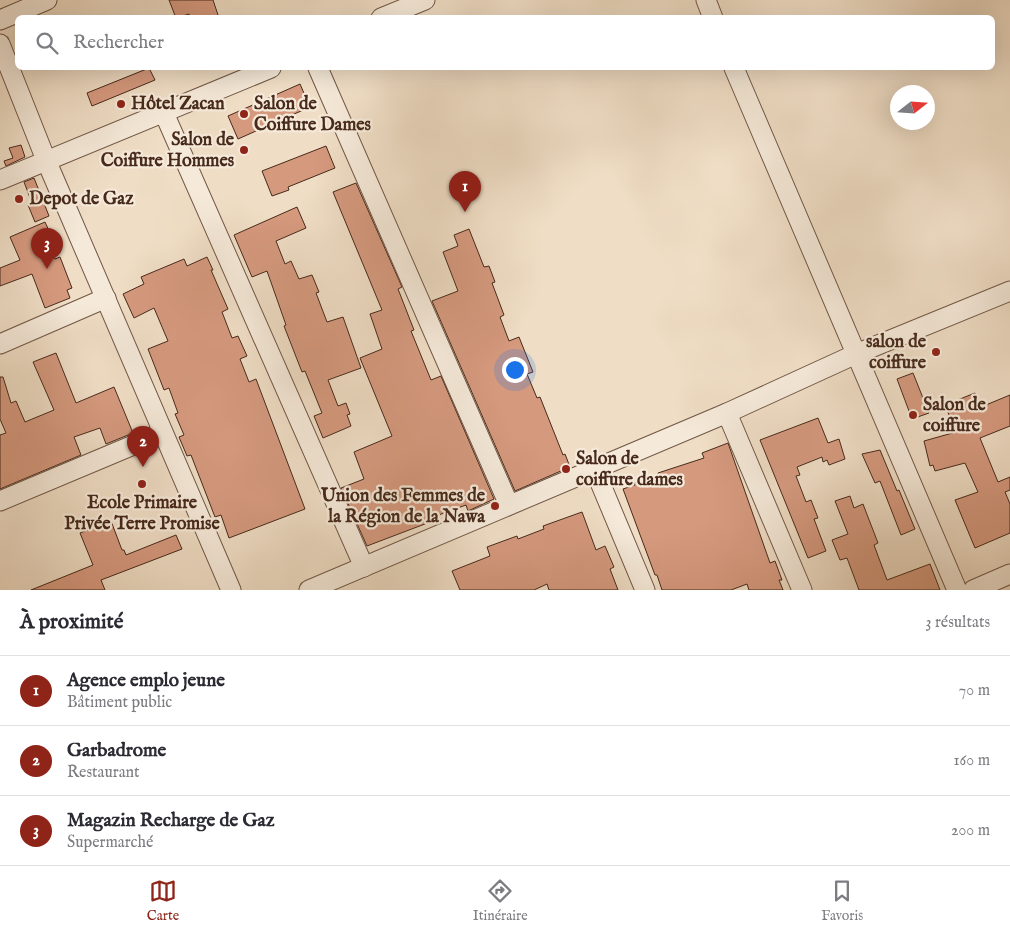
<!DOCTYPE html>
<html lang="fr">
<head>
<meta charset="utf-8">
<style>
  :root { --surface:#fff; --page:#f2f2f3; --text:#2b2b33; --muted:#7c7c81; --line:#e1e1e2; --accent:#8f2418 }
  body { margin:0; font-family:"IM FELL English",serif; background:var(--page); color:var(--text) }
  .compass { position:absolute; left:890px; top:85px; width:45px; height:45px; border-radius:50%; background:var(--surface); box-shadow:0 5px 20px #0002; rotate:73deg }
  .you { position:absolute; left:514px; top:369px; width:18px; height:18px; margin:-12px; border:4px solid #fff; border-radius:50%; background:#1a73e8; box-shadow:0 0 0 8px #1a73e833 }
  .badge { display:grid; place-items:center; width:32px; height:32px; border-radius:50%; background:var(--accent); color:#fff; font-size:16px; font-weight:700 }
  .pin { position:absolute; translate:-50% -41px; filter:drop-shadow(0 1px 2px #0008) }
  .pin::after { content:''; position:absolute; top:26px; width:18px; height:15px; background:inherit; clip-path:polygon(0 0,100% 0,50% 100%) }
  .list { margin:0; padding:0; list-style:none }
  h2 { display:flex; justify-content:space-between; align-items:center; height:65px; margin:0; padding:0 20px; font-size:21px }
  h2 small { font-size:16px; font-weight:400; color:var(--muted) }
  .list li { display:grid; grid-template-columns:32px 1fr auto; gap:15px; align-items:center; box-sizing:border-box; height:70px; padding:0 20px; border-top:1px solid var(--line) }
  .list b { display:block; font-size:19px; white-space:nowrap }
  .list p { margin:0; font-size:16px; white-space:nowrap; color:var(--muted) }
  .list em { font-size:16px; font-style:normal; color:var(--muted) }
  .icon { flex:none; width:28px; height:28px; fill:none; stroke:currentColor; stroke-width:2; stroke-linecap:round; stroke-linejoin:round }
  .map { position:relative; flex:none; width:1010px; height:590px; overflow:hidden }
  .search { position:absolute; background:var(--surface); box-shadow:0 5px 20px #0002; left:15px; right:15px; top:15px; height:55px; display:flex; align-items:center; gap:12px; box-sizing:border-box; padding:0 18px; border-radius:8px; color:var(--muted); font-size:19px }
  .sheet { height:275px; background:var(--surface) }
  nav { display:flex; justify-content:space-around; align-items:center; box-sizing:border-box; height:70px; border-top:1px solid var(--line); background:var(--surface); font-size:14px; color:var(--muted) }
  nav a { display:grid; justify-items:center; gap:2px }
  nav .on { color:var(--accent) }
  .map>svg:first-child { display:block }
</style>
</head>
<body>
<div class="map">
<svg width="1010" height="590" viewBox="0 0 1010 590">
  <rect width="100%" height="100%" fill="#efddc5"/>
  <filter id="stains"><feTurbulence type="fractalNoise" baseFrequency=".004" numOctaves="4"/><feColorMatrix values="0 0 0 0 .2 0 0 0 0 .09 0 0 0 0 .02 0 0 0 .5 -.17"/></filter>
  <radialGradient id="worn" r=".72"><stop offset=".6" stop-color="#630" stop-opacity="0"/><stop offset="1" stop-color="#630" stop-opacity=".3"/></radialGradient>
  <g fill="#d5997e" stroke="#472a1b">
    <polygon points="169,0 213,0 219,18 190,18 189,14 176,18"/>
    <polygon points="149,68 155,80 92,106 87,93"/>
    <polygon points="300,84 310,107 238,139 228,116"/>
    <polygon points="21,145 25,157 6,166 4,161 13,158 9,148"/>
    <polygon points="326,146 335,168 288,187 289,190 272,196 262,171"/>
    <polygon points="34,178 49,216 35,222 28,205 32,203 24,182"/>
    <polygon points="356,183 402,287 398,289 414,330 411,331 431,380 441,376 494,499 468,511 466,505 436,516 438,519 367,546 341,488 364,479 354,452 392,436 360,358 382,349 370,314 382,310 333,192"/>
    <polygon points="297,207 306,228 276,241 285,264 291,261 299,279 312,275 319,292 316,293 327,322 343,317 361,368 328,380 338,406 346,403 350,414 347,415 351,426 323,438 314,416 322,413 305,371 302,372 284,326 286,325 267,271 252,277 234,235"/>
    <polygon points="45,222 50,233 44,235 55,259 60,257 72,288 67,290 70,298 45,308 32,274 0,286 0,268 20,260 10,237"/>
    <polygon points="469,229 484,267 489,266 495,282 492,283 504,315 500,317 509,341 519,337 533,372 527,374 537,398 540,397 563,455 565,454 570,467 515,491 432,301 458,291 443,252 458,246 454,235"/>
    <polygon points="207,257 213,270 211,270 228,309 222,312 232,338 238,336 247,356 240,359 249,382 256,379 305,509 229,538 221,515 215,517 191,455 187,456 179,437 184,435 175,414 178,413 169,388 164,390 148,349 168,341 154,308 134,318 123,294 144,284 141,277 184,259 187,266"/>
    <polygon points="56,353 76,403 114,387 133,433 106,444 100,428 74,437 81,455 0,489 0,435 6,433 0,419 0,377 3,377 11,403 16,401 25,422 54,410 33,362"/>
    <polygon points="913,373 929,413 912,419 897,379"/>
    <polygon points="975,393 981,407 1010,395 1010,426 980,438 998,482 1010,477 1010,490 1005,492 1010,504 1010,533 975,548 955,500 978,492 965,463 935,471 933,465 930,466 924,441 956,432 945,405"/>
    <polygon points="818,418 828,443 839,439 845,459 829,465 827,460 823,462 822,457 797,467 800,475 796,476 806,502 811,500 818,518 814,519 826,551 808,558 760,440"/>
    <polygon points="728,443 770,563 775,561 782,580 779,580 783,590 749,590 747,584 731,590 662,590 657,575 655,575 623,489 635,485 634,483 658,475 658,473 704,458 702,453"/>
    <polygon points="880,450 897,491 899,490 915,529 901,535 880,481 875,483 862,454"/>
    <polygon points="850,496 854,508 863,504 878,543 874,545 887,580 930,564 940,590 859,590 847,558 840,560 832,540 848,534 835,501"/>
    <polygon points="582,512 596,550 605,546 614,567 610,569 618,590 549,590 547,584 534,590 460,590 452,571 490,556 487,547 517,536 518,539 544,529 543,526"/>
    <polygon points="111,521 122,550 124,550 126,555 176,535 182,549 101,580 105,590 31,590 93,565 80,533"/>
  </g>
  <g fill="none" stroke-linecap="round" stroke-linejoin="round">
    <defs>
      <g id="minor">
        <polyline points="706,0 713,18"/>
        <polyline points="381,18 425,0"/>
        <polyline points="0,20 47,0"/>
        <polyline points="0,44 46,160 231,590"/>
        <polyline points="318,68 509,505"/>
        <polyline points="734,68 957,590"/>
        <polyline points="164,113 364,567"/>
        <polyline points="0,180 271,68"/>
        <polyline points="0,344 106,298"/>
        <polyline points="727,413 802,590"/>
        <polyline points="594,468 645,590"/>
        <polyline points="0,501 162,433"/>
        <polyline points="309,590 727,413 856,354 1010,291"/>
        <polyline points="973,590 1010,574"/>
      </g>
    </defs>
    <use href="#minor" stroke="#715746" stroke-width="21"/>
    <use href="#minor" stroke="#f5e9d9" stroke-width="19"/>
  </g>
  <g fill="#8f2418" stroke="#f5e9d9" stroke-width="2">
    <circle cx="121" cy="104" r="5"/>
    <circle cx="244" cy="114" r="5"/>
    <circle cx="244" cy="150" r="5"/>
    <circle cx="19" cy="199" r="5"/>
    <circle cx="936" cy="352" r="5"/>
    <circle cx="913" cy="415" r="5"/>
    <circle cx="566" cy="469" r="5"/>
    <circle cx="142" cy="484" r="5"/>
    <circle cx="495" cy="506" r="5"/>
  </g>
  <g text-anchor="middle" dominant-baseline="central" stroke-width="4.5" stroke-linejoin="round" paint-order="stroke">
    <g font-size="18" font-weight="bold" fill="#472a1b" stroke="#f5e9d9" text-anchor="start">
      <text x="131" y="104">Hôtel Zacan</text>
      <text x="254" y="104">Salon de<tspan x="254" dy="21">Coiffure Dames</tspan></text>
      <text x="234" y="140" text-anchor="end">Salon de<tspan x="234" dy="21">Coiffure Hommes</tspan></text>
      <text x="29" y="199">Depot de Gaz</text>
      <text x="926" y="342" text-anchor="end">salon de<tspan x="926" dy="21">coiffure</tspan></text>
      <text x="923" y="405">Salon de<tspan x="923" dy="21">coiffure</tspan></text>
      <text x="576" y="459">Salon de<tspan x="576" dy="21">coiffure dames</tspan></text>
      <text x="485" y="496" text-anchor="end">Union des Femmes de<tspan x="485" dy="21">la Région de la Nawa</tspan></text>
      <text x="142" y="503" text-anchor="middle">Ecole Primaire<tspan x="142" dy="21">Privée Terre Promise</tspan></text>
    </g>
  </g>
  <rect width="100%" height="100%" filter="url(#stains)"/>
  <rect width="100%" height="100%" fill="url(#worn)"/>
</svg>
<svg class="compass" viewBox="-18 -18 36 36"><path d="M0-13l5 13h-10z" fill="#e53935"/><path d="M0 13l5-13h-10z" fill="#7c7c81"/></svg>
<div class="you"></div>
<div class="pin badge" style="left:465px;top:212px">1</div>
<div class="pin badge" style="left:143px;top:467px">2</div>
<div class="pin badge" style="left:47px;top:269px">3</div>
<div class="search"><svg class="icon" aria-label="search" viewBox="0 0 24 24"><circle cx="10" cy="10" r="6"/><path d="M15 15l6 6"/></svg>Rechercher</div>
</div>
<section class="sheet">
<h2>À proximité<small>3 résultats</small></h2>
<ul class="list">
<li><span class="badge">1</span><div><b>Agence emplo jeune</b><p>Bâtiment public</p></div><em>70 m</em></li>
<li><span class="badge">2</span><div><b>Garbadrome</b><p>Restaurant</p></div><em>160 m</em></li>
<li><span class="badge">3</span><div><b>Magazin Recharge de Gaz</b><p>Supermarché</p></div><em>200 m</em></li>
</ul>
</section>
<nav>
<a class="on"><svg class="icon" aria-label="map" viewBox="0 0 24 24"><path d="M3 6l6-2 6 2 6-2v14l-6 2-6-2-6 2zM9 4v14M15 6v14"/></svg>Carte</a>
<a><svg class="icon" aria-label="directions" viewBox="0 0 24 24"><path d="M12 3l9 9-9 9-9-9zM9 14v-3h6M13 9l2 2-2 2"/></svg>Itinéraire</a>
<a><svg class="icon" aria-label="saved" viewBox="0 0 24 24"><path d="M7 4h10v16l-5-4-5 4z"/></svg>Favoris</a>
</nav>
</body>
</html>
